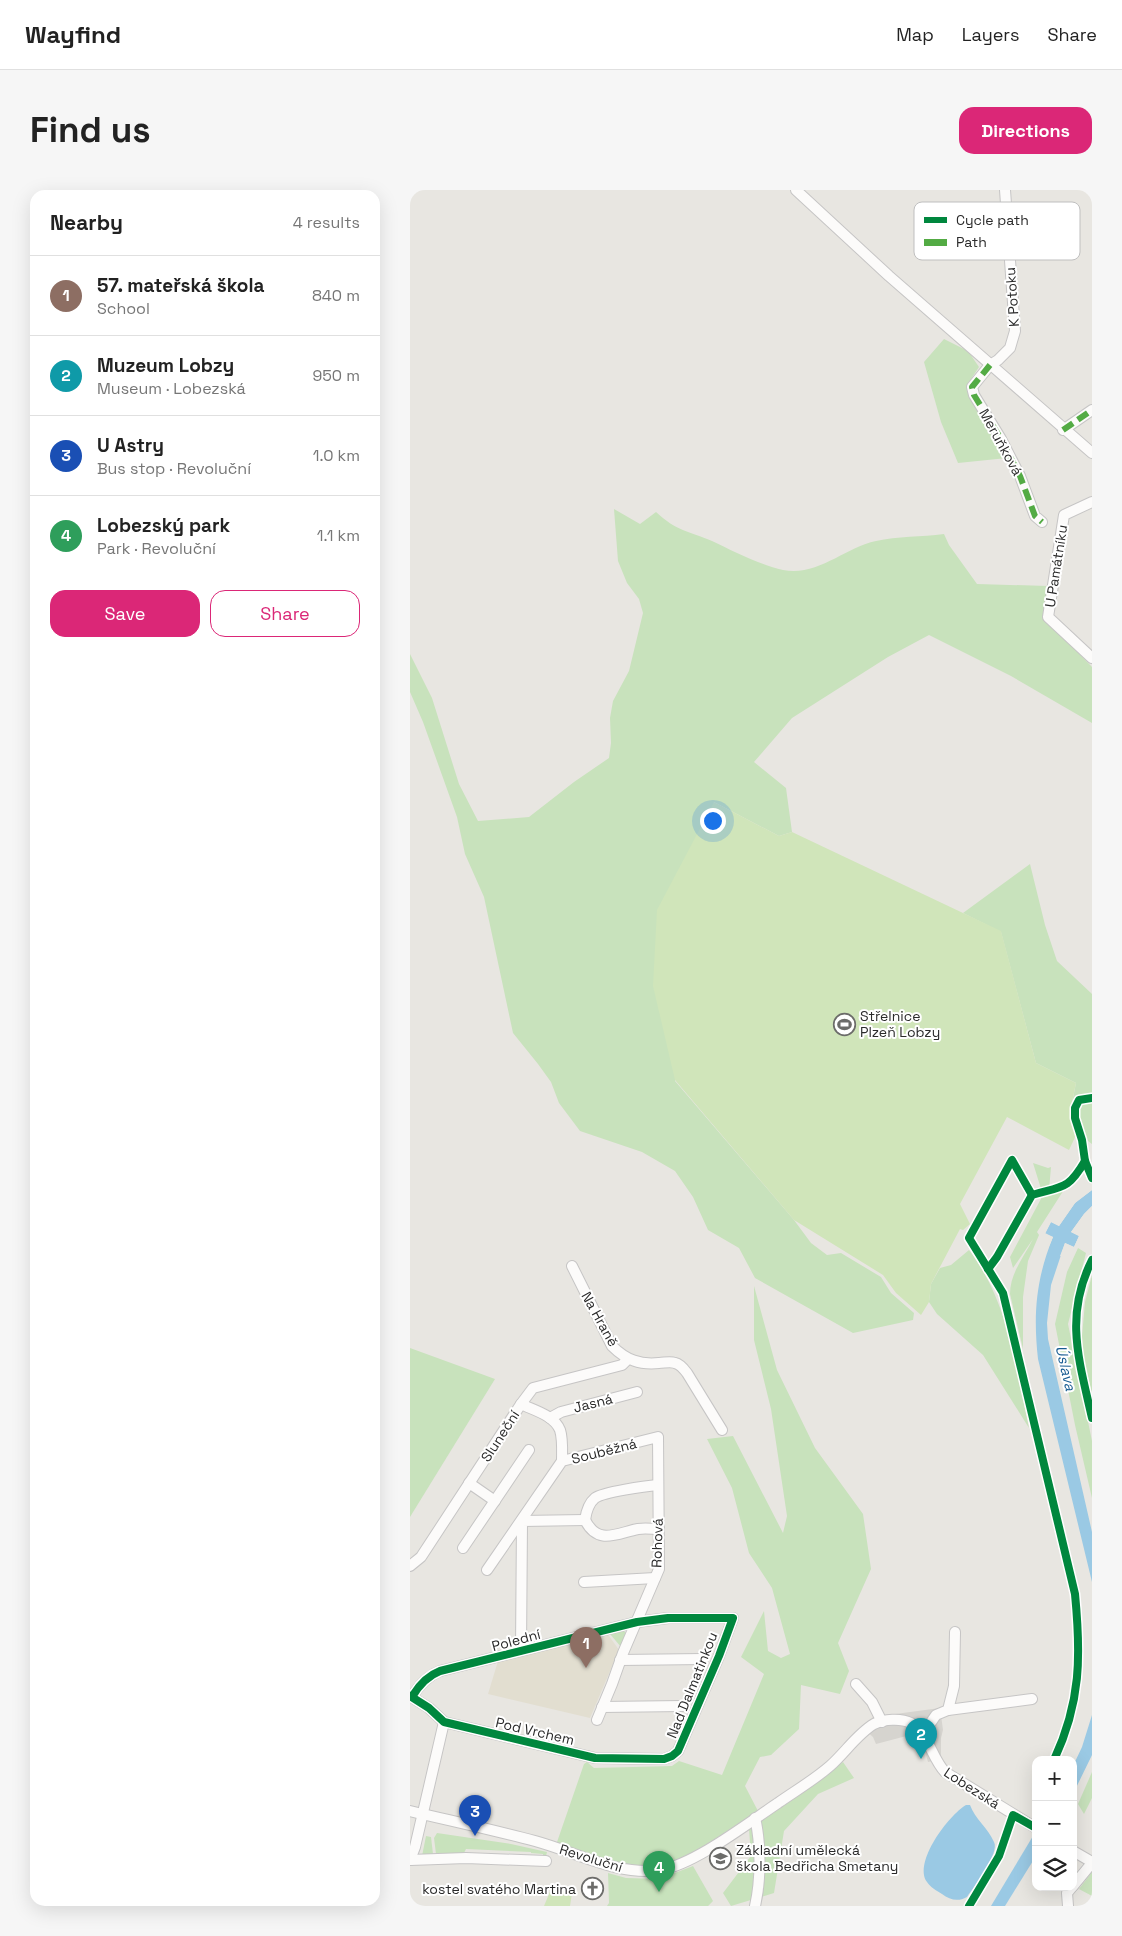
<!DOCTYPE html>
<html lang="en">
<head>
<meta charset="utf-8">
<style>
  :root { --surface:#fff; --page:#f6f6f6; --text:#222; --muted:#767676; --line:#e0e0e0; --accent:#db2777 }
  body { margin:0; font-family:"Space Grotesk",sans-serif; background:var(--page); color:var(--text) }
  .controls { position:absolute; right:15px; bottom:15px; display:grid; overflow:hidden; border-radius:10px; box-shadow:0 5px 20px #0002 }
  .controls button { width:45px; height:45px; display:grid; place-items:center; padding:0; border:0; border-bottom:1px solid var(--line); background:var(--surface); color:var(--text); font:25px sans-serif }
  .you { position:absolute; left:302px; top:630px; width:18px; height:18px; margin:-12px; border:4px solid #fff; border-radius:50%; background:#1a73e8; box-shadow:0 0 0 8px #1a73e833 }
  .badge { display:grid; place-items:center; width:32px; height:32px; border-radius:50%; background:var(--accent); color:#fff; font-size:16px; font-weight:700 }
  .pin { position:absolute; translate:-50% -41px; filter:drop-shadow(0 1px 2px #0008) }
  .pin::after { content:''; position:absolute; top:26px; width:18px; height:15px; background:inherit; clip-path:polygon(0 0,100% 0,50% 100%) }
  .list { margin:0; padding:0; list-style:none }
  h2 { display:flex; justify-content:space-between; align-items:center; height:65px; margin:0; padding:0 20px; font-size:21px }
  h2 small { font-size:16px; font-weight:400; color:var(--muted) }
  .list li { display:grid; grid-template-columns:32px 1fr auto; gap:15px; align-items:center; box-sizing:border-box; height:80px; padding:0 20px; border-top:1px solid var(--line) }
  .list b { display:block; font-size:19px; white-space:nowrap }
  .list p { margin:0; font-size:16px; white-space:nowrap; color:var(--muted) }
  .list em { font-size:16px; font-style:normal; color:var(--muted) }
  .actions { display:flex; gap:10px; padding:15px 20px }
  .actions a { flex:1; padding:11px 0; border:1px solid var(--accent); border-radius:15px; text-align:center; font-size:18px; color:var(--accent) }
  .actions .main { background:var(--accent); color:#fff }
  .icon { flex:none; width:28px; height:28px; fill:none; stroke:currentColor; stroke-width:2; stroke-linecap:round; stroke-linejoin:round }
  .map { position:relative; flex:none; width:682px; height:1716px; overflow:hidden; border-radius:15px }
  header { display:flex; align-items:center; gap:30px; box-sizing:border-box; height:70px; padding:0 25px; background:var(--surface); border-bottom:1px solid var(--line) }
  header strong { font-size:24px }
  nav { display:flex; gap:28px; margin-inline-start:auto; font-size:18px }
  .intro { display:flex; align-items:center; justify-content:space-between; box-sizing:border-box; height:120px; padding:0 30px }
  h1 { margin:0; font-size:35px }
  .button { padding:12px 22px; border-radius:15px; background:var(--accent); color:#fff; font-size:18px; font-weight:700 }
  main { display:flex; gap:30px; padding:0 30px }
  aside { flex:1; background:var(--surface); border-radius:15px; box-shadow:0 5px 20px #0002 }
  .map>svg:first-child { display:block }
</style>
</head>
<body>
<header>
<strong>Wayfind</strong>
<nav><a>Map</a><a>Layers</a><a>Share</a></nav>
</header>
<div class="intro"><h1>Find us</h1><a class="button">Directions</a></div>
<main>
<aside>
<h2>Nearby<small>4 results</small></h2>
<ul class="list">
<li><span class="badge" style="background:#8d6e63">1</span><div><b>57. mateřská škola</b><p>School</p></div><em>840 m</em></li>
<li><span class="badge" style="background:#0f9aa8">2</span><div><b>Muzeum Lobzy</b><p>Museum · Lobezská</p></div><em>950 m</em></li>
<li><span class="badge" style="background:#1a4fb4">3</span><div><b>U Astry</b><p>Bus stop · Revoluční</p></div><em>1.0 km</em></li>
<li><span class="badge" style="background:#2e9e5b">4</span><div><b>Lobezský park</b><p>Park · Revoluční</p></div><em>1.1 km</em></li>
</ul>
<div class="actions"><a class="main">Save</a><a>Share</a></div>
</aside>
<div class="map">
<svg width="682" height="1716" viewBox="0 0 682 1716">
  <rect width="100%" height="100%" fill="#e8e6e1"/>
  <polygon fill="#e2ded0" points="197,1443 209,1460 180,1528 78,1504 88,1471"/>
  <g fill="#c8e2bc">
    <polygon points="534,149 558,161 569,177 561,189 558,198 597,268 548,273 531,232 514,172"/>
    <path d="M204 319 230 334 246 322C266 341 279 341 302 351 323 361 350 375 373 380 407 387 434 358 466 351 487 346 512 347 534 344L539 355 567 394 638 396 635 428 682 477V533L601 486 519 445 478 467 382 528 344 572 376 598 382 642 369 646 304 612 265 891 384 1030 401 1053 417 1065 431 1063 471 1087 481 1103 504 1123 503 1130 443 1143 345 1088 329 1058 298 1040 283 1007 265 981 232 962 170 941 149 913 141 892 128 874 103 843 74 707 55 664 47 627 13 532 0 502V464L22 508 49 594 68 631 119 627 164 592 199 568 201 553 200 528 203 511 219 481 233 423 229 409 217 393 208 371Z"/>
    <path d="M620 674 635 735 647 771 682 804V954C655 934 660 924 666 893L626 873 591 742 553 723Z"/>
    <polygon points="623,973 638,978 641,977 639,1000 632,1002"/>
    <path d="M657 995 627 1042 629 1045 618 1071 613 1107V1159L600 1104C600 1083 614 1067 623 1049L603 1078 600 1067 633 1005Z"/>
    <polygon points="668,1058 676,1063 658,1134 682,1251 682,1308 665,1235 645,1134 657,1082"/>
    <path d="M559 1060C598 1110 606 1178 619 1238L573 1165 527 1124 519 1112 521 1094 530 1078 541 1075Z"/>
    <polygon points="682,1085 682,1204 671,1157 675,1112"/>
    <polygon points="344,1096 367,1180 405,1258 453,1324 461,1379 428,1453 439,1481 430,1504 391,1495 389,1539 361,1565 350,1567 335,1596 348,1621 277,1667 236,1676 205,1674 146,1655 174,1574 177,1572 184,1578 262,1576 269,1571 312,1585 354,1484 331,1467 354,1421 358,1461 371,1468 380,1464 362,1398 339,1363 322,1298 297,1249 323,1246 373,1343 377,1326 361,1219 344,1150"/>
    <polygon points="0,1158 85,1189 0,1327"/>
    <polygon points="212,1439 216,1443 211,1457 200,1444 202,1441"/>
    <polygon points="433,1572 444,1588 408,1604 374,1641 364,1703 321,1716 313,1703 341,1666 339,1639 394,1602"/>
    <polygon points="682,1582 682,1608 674,1624 668,1614"/>
    <polygon points="27,1643 101,1654 137,1662 136,1666 133,1666 133,1664 121,1663 121,1662 56,1659 54,1663 26,1664 24,1648"/>
    <polygon points="16,1646 21,1647 23,1664 12,1666"/>
    <polygon points="283,1676 303,1711 298,1716 197,1716 199,1713 198,1683 216,1688 249,1689"/>
    <polygon points="682,1682 682,1706 669,1699"/>
  </g>
  <g fill="#d0e5ba">
    <polygon points="304,612 369,646 382,642 591,741 626,873 666,893 660,922 667,943 659,960 597,927 550,1014 560,1034 553,1040 550,1039 521,1094 519,1112 511,1125 486,1103 473,1085 384,1030 265,890 243,796 247,720"/>
    <polygon points="142,1697 162,1703 160,1716 134,1716"/>
  </g>
  <polygon fill="#d6d4cf" points="530,1518 533,1540 531,1548 531,1569 518,1572 515,1561 504,1544 466,1554 463,1547 452,1537 463,1527"/>
  <g fill="#9ac9e4">
    <path d="M682 1000V1016L674 1024 661 1042 669 1046 664 1057 655 1053 641 1095 637 1133 638 1149 682 1342V1392L628 1169C623 1124 626 1089 643 1047L635 1044 641 1032 649 1036 665 1013Z"/>
    <polygon points="682,1525 682,1565 663,1604 663,1576 672,1557"/>
    <path d="M556 1615H560C565 1629 578 1638 584 1652 590 1663 564 1697 557 1707 548 1712 540 1710 532 1704 527 1701 520 1697 517 1692 503 1672 539 1625 556 1615Z"/>
    <polygon points="626,1641 626,1666 595,1716 581,1716"/>
  </g>
  <g fill="#e8e6e1">
    <polygon points="682,998 682,1000 665,1013 649,1036 641,1032 635,1043 643,1047 637,1061 635,1060 640,1049 633,1043 639,1030 641,1030 648,1033 663,1011"/>
    <polygon points="682,1016 682,1019 665,1041 672,1046 666,1059 663,1060 657,1057 653,1067 650,1066 655,1053 664,1057 669,1046 661,1042 674,1024"/>
  </g>
  <g fill="none" stroke-linecap="round" stroke-linejoin="round">
    <defs>
      <g id="minor">
        <polyline points="386,0 479,86 682,263"/>
        <polyline points="595,0 605,141 600,158 588,170 580,175 562,197 564,205 591,249 610,286 625,326 632,332"/>
        <polyline points="653,240 682,220"/>
        <polyline points="682,312 654,325 638,427 682,468"/>
        <path d="M162 1076 202 1156C216 1170 230 1175 249 1173 254 1173 260 1171 265 1173 270 1174 274 1179 277 1183L312 1240"/>
        <path d="M111 1214C123 1220 144 1225 150 1240 153 1249 152 1262 152 1271"/>
        <polyline points="140,1228 151,1222 227,1202"/>
        <polyline points="59,1293 85,1311"/>
        <path d="M175 1330C176 1323 179 1313 185 1308 193 1302 236 1296 248 1295"/>
        <path d="M175 1330C188 1356 207 1343 228 1339 235 1338 242 1339 249 1339"/>
        <polyline points="53,1358 119,1260"/>
        <polyline points="0,1376 11,1367 111,1214 123,1198 212,1175 218,1169"/>
        <polyline points="77,1380 152,1271 248,1247 249,1379 213,1463 202,1494 187,1530"/>
        <polyline points="174,1392 245,1388"/>
        <polyline points="111,1460 112,1331 175,1330"/>
        <polyline points="210,1470 293,1469"/>
        <polyline points="446,1494 462,1512 472,1532"/>
        <path d="M0 1506 19 1518 34 1532 185 1568 254 1569 262 1566 268 1561 309 1466 323 1428H258L227 1432 30 1481C17 1486 9 1495 2 1507"/>
        <polyline points="192,1517 273,1516"/>
        <polyline points="538,1520 622,1509"/>
        <polyline points="513,1544 526,1525 538,1520 544,1496 545,1442"/>
        <path d="M0 1621C42 1631 84 1640 125 1651 166 1662 207 1686 250 1680 284 1675 338 1633 368 1613 385 1601 404 1590 420 1576 435 1563 447 1544 464 1534 474 1529 491 1528 501 1533 517 1540 522 1569 535 1582L626 1638"/>
        <path d="M345 1628C351 1653 351 1690 345 1716"/>
        <polyline points="663,1661 682,1672"/>
        <polyline points="0,1670 5,1657 34,1532"/>
        <polyline points="0,1670 56,1668 136,1671"/>
        <polyline points="663,1696 682,1673"/>
        <polyline points="658,1716 657,1703 662,1697"/>
      </g>
    </defs>
    <use href="#minor" stroke="#c6c5c5" stroke-width="12"/>
    <use href="#minor" stroke="#fcfbfa" stroke-width="10"/>
    <g stroke="#53ab44" stroke-width="6" stroke-dasharray="12 6" stroke-linecap="butt">
      <polyline points="580,175 562,197 564,205 591,249 610,286 625,326 632,332"/>
      <polyline points="653,240 682,220"/>
    </g>
    <defs>
      <g id="cycleway">
        <polyline points="682,908 669,910 665,918 665,928 672,950 675,971 682,988"/>
        <path d="M622 1005 602 970 559 1048 593 1103 665 1404C671 1466 671 1512 644 1570"/>
        <path d="M682 1070C654 1126 669 1170 682 1228"/>
        <path d="M578 1079 587 1067 622 1005C653 996 658 1000 675 971"/>
        <path d="M0 1506 19 1518 34 1532 185 1568 254 1569 262 1566 268 1561 309 1466 323 1428H258L227 1432 30 1481C17 1486 9 1495 2 1507"/>
        <polyline points="559,1716 589,1666 603,1625 626,1638"/>
      </g>
    </defs>
    <use href="#cycleway" stroke="#fff" stroke-width="11"/>
    <use href="#cycleway" stroke="#00873e" stroke-width="8"/>
  </g>
  <defs>
    <symbol id="stadium-ring" viewBox="-11 -11 22 22"><circle r="9.5" fill="#fff" stroke="#6c6c6a" stroke-width="1.5"/><path d="M0-5a6.5 5 0 1 0 0 10a6.5 5 0 1 0 0-10ZM-3.5-1.8h7v3.6h-7Z" fill="#6c6c6a"/></symbol>
    <symbol id="school-ring" viewBox="-11 -11 22 22"><circle r="9.5" fill="#fff" stroke="#6c6c6a" stroke-width="1.5"/><path d="M0-5L7-2L0 1L-7-2ZM-4 1L0 2.5L4 1V4Q0 6-4 4Z" fill="#6c6c6a"/></symbol>
    <symbol id="church-ring" viewBox="-11 -11 22 22"><circle r="9.5" fill="#fff" stroke="#6c6c6a" stroke-width="1.5"/><path d="M-1.2-6h2.4v3.5h3.3v2.4h-3.3V6h-2.4V-.1h-3.3v-2.4h3.3Z" fill="#6c6c6a"/></symbol>
  </defs>
  <g fill-rule="evenodd">
    <use href="#stadium-ring" x="422" y="822" width="25" height="25"/>
    <use href="#school-ring" x="298" y="1656" width="25" height="25"/>
    <use href="#church-ring" x="170" y="1686" width="25" height="25"/>
  </g>
  <g text-anchor="middle" dominant-baseline="central" stroke-width="4" stroke-linejoin="round" paint-order="stroke">
    <g font-size="14" fill="#2a2a2a" stroke="#fff">
      <text transform="translate(602 107) rotate(-94)">K Potoku</text>
      <text transform="translate(591 252) rotate(61)">Meruňková</text>
      <text transform="translate(646 376) rotate(-81)">U Památníku</text>
      <text transform="translate(190 1129) rotate(61)">Na Hraně</text>
      <text transform="translate(183 1213) rotate(-14)">Jasná</text>
      <text transform="translate(90 1246) rotate(-57)">Sluneční</text>
      <text transform="translate(194 1261) rotate(-14)">Souběžná</text>
      <text transform="translate(247 1353) rotate(-88)">Rohová</text>
      <text transform="translate(106 1450) rotate(-15)">Polední</text>
      <text transform="translate(282 1495) rotate(-68)">Nad Dalmatinkou</text>
      <text transform="translate(125 1541) rotate(13)">Pod Vrchem</text>
      <text transform="translate(562 1598) rotate(33)">Lobezská</text>
      <text transform="translate(181 1668) rotate(17)">Revoluční</text>
    </g>
    <g font-size="14" fill="#2a2a2a" stroke="#fff" text-anchor="start">
      <text x="450" y="826">Střelnice<tspan x="450" dy="16">Plzeň Lobzy</tspan></text>
      <text x="326" y="1660">Základní umělecká<tspan x="326" dy="16">škola Bedřicha Smetany</tspan></text>
      <text x="166" y="1699" text-anchor="end">kostel svatého Martina</text>
    </g>
    <g font-size="15" font-style="italic" fill="#175b91" stroke="#fff">
      <text transform="translate(656 1178) rotate(77)">Úslava</text>
    </g>
  </g>
  <rect x="504" y="12" width="166" height="58" rx="8" fill="#fff" stroke="#bfbfbf" stroke-width="1"/>
  <rect x="514" y="27" width="23" height="6" fill="#00873e"/>
  <rect x="514" y="49" width="23" height="7" fill="#53ab44"/>
  <g font-size="14" fill="#2a2a2a">
    <text x="546" y="35">Cycle path</text>
    <text x="546" y="57">Path</text>
  </g>
</svg>
<div class="controls">
<button>+</button>
<button>−</button>
<button><svg class="icon" aria-label="layers" viewBox="0 0 24 24"><path d="M12 4l9 5-9 5-9-5zM3 14l9 5 9-5"/></svg></button>
</div>
<div class="you"></div>
<div class="pin badge" style="left:176px;top:1478px;background:#8d6e63">1</div>
<div class="pin badge" style="left:511px;top:1569px;background:#0f9aa8">2</div>
<div class="pin badge" style="left:65px;top:1646px;background:#1a4fb4">3</div>
<div class="pin badge" style="left:249px;top:1702px;background:#2e9e5b">4</div>
</div>
</main>
</body>
</html>
